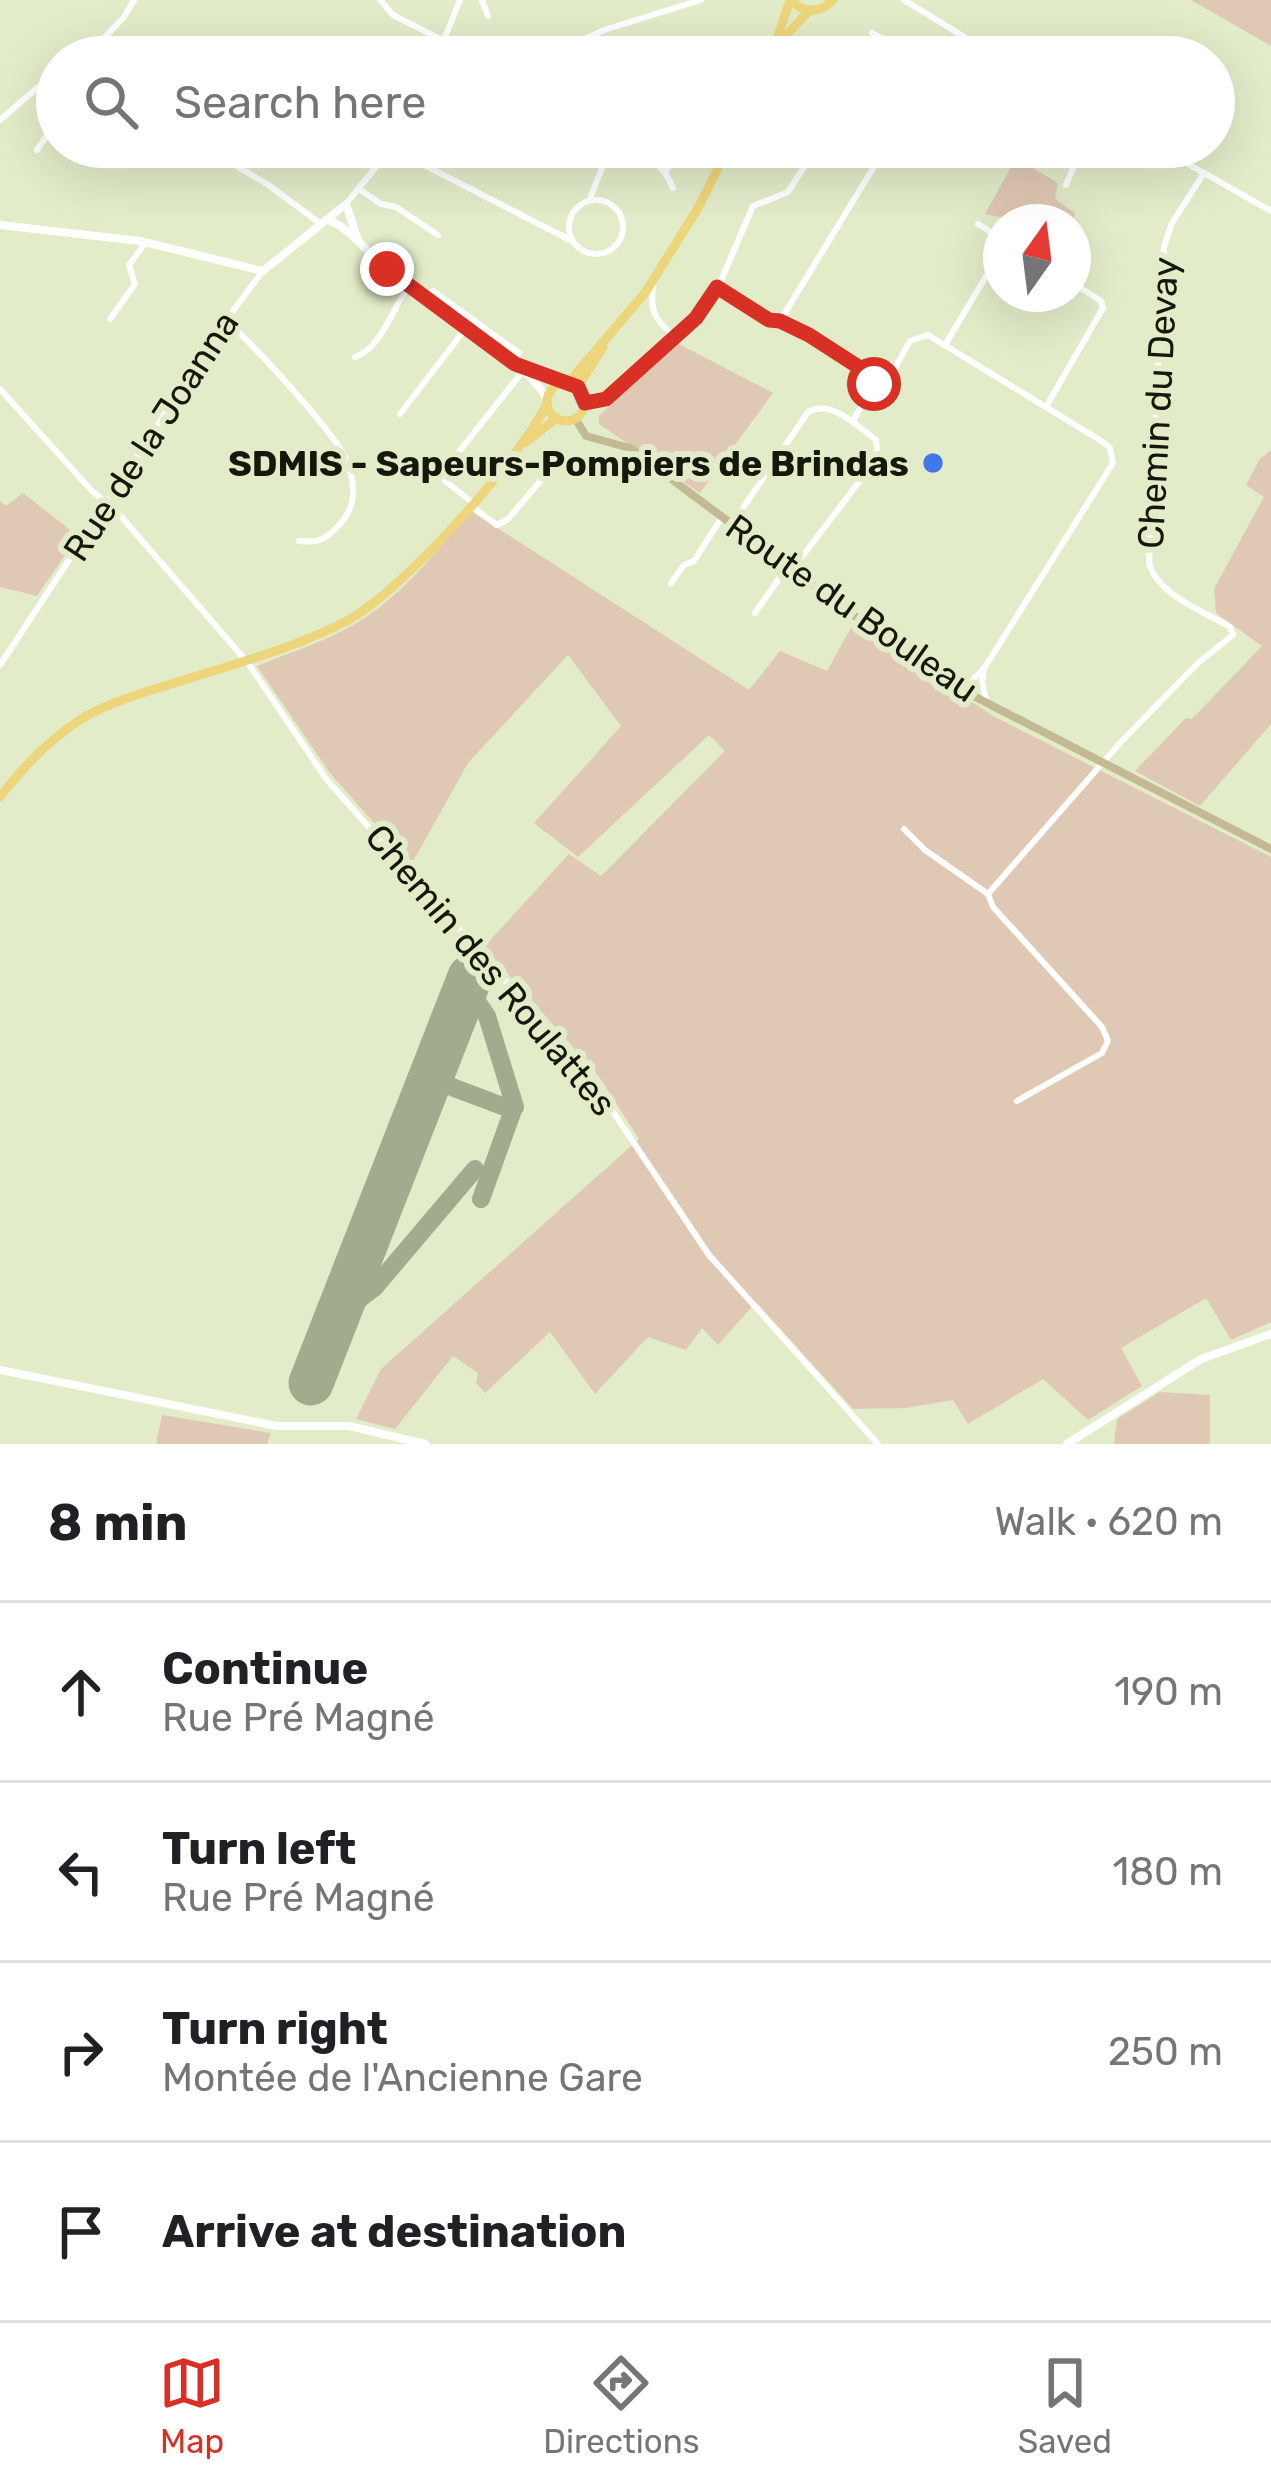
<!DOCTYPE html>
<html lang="en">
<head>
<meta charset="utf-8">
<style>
  :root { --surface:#fff; --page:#f6f6f6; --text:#202124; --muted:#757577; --line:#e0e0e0; --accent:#d93025 }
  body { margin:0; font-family:Rubik,sans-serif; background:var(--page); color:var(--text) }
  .compass { position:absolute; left:983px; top:204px; width:108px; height:108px; border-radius:50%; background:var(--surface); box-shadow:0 12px 48px #0002; rotate:14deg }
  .stop { position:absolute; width:36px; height:36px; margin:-27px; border:9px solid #d93025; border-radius:50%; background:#fff }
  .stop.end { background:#d93025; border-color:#fff; box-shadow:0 3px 12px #0008 }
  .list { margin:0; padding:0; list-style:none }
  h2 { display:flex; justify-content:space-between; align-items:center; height:156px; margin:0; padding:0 48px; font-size:51px }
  h2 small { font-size:39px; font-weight:400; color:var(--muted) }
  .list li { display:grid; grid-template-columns:78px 1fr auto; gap:36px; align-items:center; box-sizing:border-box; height:180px; padding:0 48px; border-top:3px solid var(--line) }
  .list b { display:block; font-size:45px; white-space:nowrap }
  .list p { margin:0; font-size:39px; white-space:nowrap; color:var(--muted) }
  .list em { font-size:39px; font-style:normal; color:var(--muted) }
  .icon { flex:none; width:66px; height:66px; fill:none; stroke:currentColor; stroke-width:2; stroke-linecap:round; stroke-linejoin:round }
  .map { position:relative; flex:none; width:1271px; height:1444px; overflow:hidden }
  .search { position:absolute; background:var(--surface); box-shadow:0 12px 48px #0002; left:36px; right:36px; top:36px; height:132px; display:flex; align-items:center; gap:30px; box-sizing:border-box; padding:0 42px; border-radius:66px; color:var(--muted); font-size:45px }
  .sheet { height:876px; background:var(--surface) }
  nav { display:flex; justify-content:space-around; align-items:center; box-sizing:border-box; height:168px; border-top:3px solid var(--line); background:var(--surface); font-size:33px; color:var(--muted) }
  nav a { display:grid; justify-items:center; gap:6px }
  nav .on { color:var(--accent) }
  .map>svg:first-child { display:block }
</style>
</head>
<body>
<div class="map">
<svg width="1271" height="1444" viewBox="0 0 1271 1444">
  <rect width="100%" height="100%" fill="#e2ecc9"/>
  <g fill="#e0c9b4">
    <polygon points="1191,0 1271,0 1271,46"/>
    <polygon points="1016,158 1058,183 1055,199 1075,213 1073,222 1024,222 985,214"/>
    <polygon points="675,342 773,393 700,493 599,424 599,416"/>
    <polygon points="1271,450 1271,724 1200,806 1135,771 1186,718 1192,719 1262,646 1216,613 1214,589 1264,497 1246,485 1259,460"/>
    <polygon points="23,493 78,536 37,596 0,587 0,501 6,506"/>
    <path d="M471 511 749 690 780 651 827 671 854 622 993 716 1271 857V1322L1231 1340 1206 1298 1121 1348 1142 1386 1088 1420 1043 1379 968 1424 953 1400 906 1408 853 1409 756 1302 718 1345 702 1328 686 1350 648 1337 595 1394 550 1332 485 1393 476 1383 478 1373 453 1356 395 1429 356 1419 381 1369 639 1139 598 1075 484 947 569 854 601 876 725 751 709 735 578 857 534 823 621 726 568 655 468 763 411 865 330 773 257 666C286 654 318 644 346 629 398 602 433 555 471 511Z"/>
    <polygon points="1160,1392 1210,1395 1210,1444 1114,1444 1117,1419"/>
    <polygon points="162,1415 271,1433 267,1444 156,1444"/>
  </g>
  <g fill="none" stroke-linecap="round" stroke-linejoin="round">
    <g stroke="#a3ab8f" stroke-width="18">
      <polyline points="466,985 487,1016 515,1107"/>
      <polyline points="428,1078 513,1110 481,1199"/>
      <polyline points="336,1317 375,1287 475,1169"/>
    </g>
    <polyline stroke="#a3ab8f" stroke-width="45" points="311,1383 470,977"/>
    <g stroke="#fff" stroke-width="6">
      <polyline points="380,0 393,15 442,40"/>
      <polyline points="482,0 488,16"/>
      <polyline points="904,0 997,57"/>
      <polyline points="872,33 918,57"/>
      <polyline points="86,57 124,17 134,0"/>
      <polyline points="437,57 460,0"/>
      <polyline points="545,57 604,30 701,0"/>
      <polyline points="0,120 37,88 57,81"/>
      <polyline points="204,147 267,184 321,224"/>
      <polyline points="1158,147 1271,211"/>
      <polyline points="391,148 572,241"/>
      <polyline points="37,150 57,120"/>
      <polyline points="666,171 677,153"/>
      <polyline points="1066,185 1082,147"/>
      <polyline points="359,189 381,204 396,207 438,235"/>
      <circle cx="596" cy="227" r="27"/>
      <path d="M589 201 602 168 622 148C647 151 664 166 673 188"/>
      <polyline points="346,204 392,147"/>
      <polyline points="978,224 1001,238"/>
      <path d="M653 285C650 312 654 319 675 337"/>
      <polyline points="717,288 769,320 780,321 886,147"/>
      <polyline points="424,296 433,291 519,353"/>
      <polyline points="110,319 135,284 129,265 146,242"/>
      <path d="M226 320C251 343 340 437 348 464 356 488 356 507 339 525 325 540 319 543 299 541"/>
      <polyline points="780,321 871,375 874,384 853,421"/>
      <polyline points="945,345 1001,251"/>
      <path d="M355 357C382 348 392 308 409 286"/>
      <polyline points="874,384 891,375 910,341 928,335 1103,442 1110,448 1113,463 985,667 962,691"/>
      <polyline points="0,389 92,491 118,513 248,663 327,780 589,1076 709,1255 878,1444"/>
      <polyline points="585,403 606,399 696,318 720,283 753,206 788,192 817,147"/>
      <polyline points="1046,407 1103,308 1101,301 1073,283"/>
      <polyline points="400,414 466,328"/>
      <polyline points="472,502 445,481 442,473 523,371"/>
      <polyline points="472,507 497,525 508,519 549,471"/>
      <path d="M732 524 808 412C832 399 857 426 876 440L878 457 792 570"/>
      <polyline points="671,583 684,565 694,561 722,517"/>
      <polyline points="755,613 787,567"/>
      <polyline points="0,665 232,312 263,271"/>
      <polyline points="984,670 982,682 987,704"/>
      <polyline points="904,829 925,850 988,894"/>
      <path d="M1017 1101 1102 1053 1108 1041 1102 1027 993 907 988 894 1119 744 1198 663 1233 635 1230 627C1201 610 1160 596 1149 564L1164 247 1172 223 1204 173"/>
    </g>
    <g stroke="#fff" stroke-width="8">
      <path d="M328 220C352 229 366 252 386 268 435 309 511 345 547 398"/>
      <polyline points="0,225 140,241 263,271 346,204 358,240"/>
      <polyline points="527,370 563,383"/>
      <polyline points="0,1370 277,1426 349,1426 425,1444"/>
      <polyline points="1067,1444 1201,1359 1271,1334"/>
    </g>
    <polyline stroke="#c3ba95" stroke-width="8" points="575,418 586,436 630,448 908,656 956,687 1271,849"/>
    <g stroke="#edd57b" stroke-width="9">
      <path d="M791 0C804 14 820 13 833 0"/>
      <polyline points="779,43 809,11"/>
      <polyline points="771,57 790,0"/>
      <polyline points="568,383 645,293 698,208 729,147"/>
      <circle cx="566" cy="402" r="19"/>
      <polyline points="578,387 603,347"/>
      <polyline points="526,442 557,418"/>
      <path d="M0 797C22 768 47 742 78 721 106 703 140 694 171 684 228 666 289 650 343 623 401 594 518 461 547 404"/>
    </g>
  </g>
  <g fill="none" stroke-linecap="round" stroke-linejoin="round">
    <polyline stroke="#d93025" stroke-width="15" points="387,269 515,364 578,387 585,403 606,399 696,318 717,287 769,320 780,321 809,335 871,375 874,384"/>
  </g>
  <circle fill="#4177e8" stroke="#e2ecc9" stroke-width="4.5" cx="933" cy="463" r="12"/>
  <g text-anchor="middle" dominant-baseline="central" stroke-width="12" stroke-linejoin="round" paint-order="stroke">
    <g font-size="36" fill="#15190c" stroke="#e2ecc9">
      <text transform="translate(1158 403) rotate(-87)">Chemin du Devay</text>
      <text transform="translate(151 436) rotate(-57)">Rue de la Joanna</text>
      <text transform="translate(852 608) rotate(35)">Route du Bouleau</text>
      <text transform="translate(491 970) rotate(50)">Chemin des Roulattes</text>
    </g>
    <g font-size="36" font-weight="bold" fill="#15190c" stroke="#e2ecc9" text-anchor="end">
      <text x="909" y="463">SDMIS - Sapeurs-Pompiers de Brindas</text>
    </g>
  </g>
</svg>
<svg class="compass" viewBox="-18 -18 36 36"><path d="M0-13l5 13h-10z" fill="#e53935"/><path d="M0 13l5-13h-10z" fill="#757577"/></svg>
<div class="stop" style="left:874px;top:384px"></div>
<div class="stop end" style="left:387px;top:269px"></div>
<div class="search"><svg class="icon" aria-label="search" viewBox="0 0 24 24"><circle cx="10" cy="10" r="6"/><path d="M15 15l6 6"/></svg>Search here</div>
</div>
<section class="sheet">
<h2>8 min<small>Walk · 620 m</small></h2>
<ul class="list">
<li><svg class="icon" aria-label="ahead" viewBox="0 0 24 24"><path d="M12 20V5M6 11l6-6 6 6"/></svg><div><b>Continue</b><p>Rue Pré Magné</p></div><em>190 m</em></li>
<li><svg class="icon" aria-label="left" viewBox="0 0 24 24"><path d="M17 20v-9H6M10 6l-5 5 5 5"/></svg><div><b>Turn left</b><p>Rue Pré Magné</p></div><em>180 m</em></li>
<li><svg class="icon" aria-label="right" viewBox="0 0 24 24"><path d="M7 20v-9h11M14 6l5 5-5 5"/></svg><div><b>Turn right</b><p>Montée de l'Ancienne Gare</p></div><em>250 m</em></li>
<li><svg class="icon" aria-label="arrive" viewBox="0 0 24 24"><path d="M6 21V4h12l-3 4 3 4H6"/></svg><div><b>Arrive at destination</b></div></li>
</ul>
</section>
<nav>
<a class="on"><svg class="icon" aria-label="map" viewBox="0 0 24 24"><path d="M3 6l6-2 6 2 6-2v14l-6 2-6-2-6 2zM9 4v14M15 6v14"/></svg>Map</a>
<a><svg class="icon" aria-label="directions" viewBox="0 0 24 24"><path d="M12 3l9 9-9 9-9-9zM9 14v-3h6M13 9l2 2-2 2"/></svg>Directions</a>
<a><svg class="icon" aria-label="saved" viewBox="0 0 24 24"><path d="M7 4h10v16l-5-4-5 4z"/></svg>Saved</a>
</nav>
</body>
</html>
